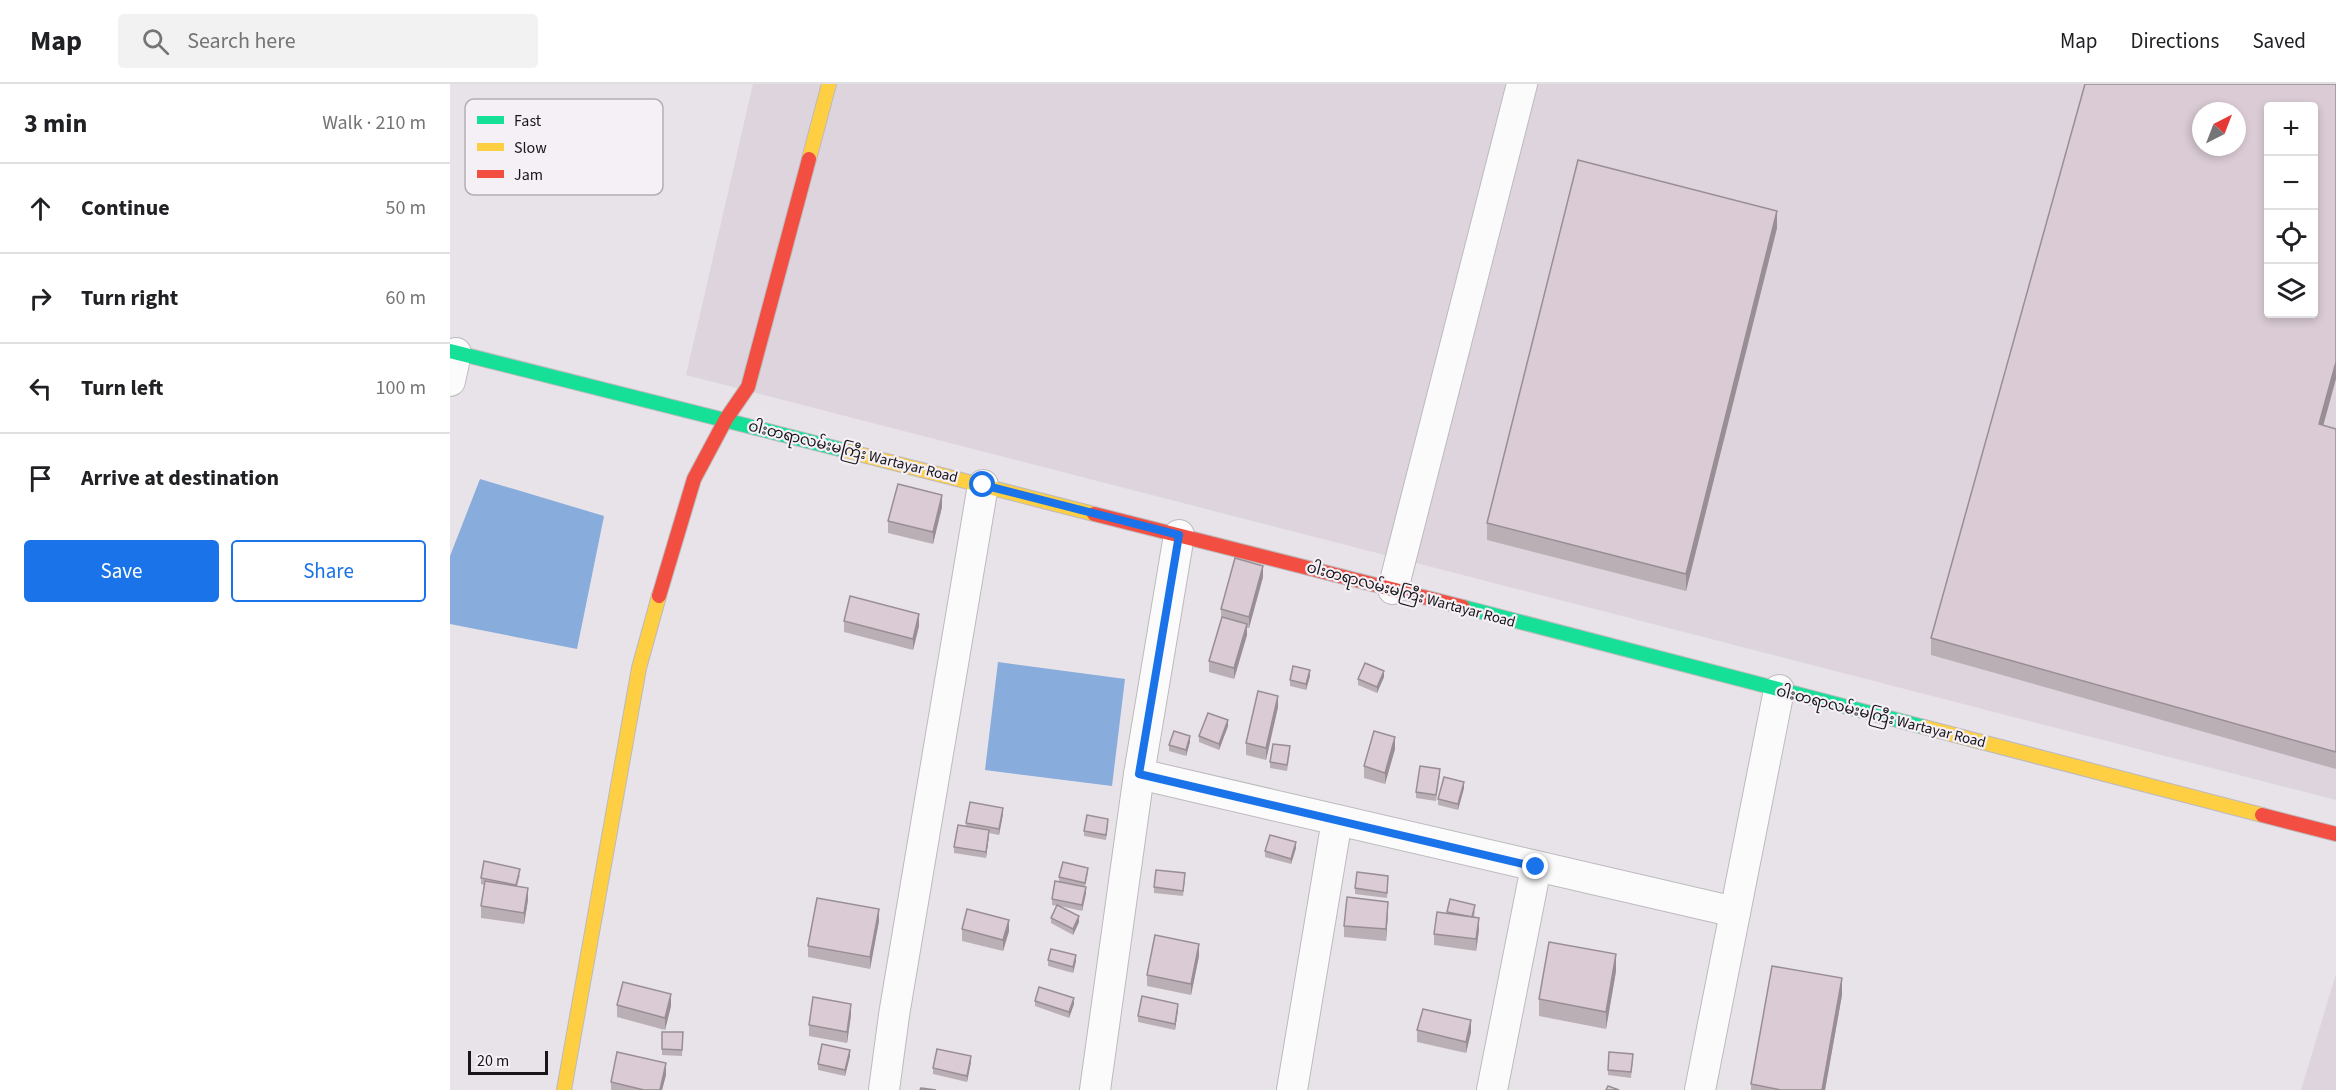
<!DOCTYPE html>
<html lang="en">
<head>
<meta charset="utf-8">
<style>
  :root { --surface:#fff; --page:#f2f2f2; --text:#202124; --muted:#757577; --line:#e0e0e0; --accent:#1a73e8 }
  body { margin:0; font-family:"Source Sans 3","Noto Sans Myanmar",sans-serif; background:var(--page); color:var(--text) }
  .controls { position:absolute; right:18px; top:18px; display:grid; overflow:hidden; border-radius:6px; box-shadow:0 3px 9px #0003 }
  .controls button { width:54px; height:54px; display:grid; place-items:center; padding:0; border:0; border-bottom:2px solid var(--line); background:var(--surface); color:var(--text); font:30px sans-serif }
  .compass { position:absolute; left:1742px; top:18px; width:54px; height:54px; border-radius:50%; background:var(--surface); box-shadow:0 3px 9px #0003; rotate:42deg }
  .scale { position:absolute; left:18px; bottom:15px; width:80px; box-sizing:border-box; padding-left:6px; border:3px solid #181618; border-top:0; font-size:16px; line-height:21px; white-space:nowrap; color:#181618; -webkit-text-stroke:4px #f5eff6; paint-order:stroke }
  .stop { position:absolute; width:18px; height:18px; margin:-14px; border:4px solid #1a73e8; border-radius:50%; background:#fff }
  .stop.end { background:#1a73e8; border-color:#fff; box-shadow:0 2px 6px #0008 }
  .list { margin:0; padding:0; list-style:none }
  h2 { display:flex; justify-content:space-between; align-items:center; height:78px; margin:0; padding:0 24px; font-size:26px }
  h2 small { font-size:20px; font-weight:400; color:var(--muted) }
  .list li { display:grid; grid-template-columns:39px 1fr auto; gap:18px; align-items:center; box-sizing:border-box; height:90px; padding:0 24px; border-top:2px solid var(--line) }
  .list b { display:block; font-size:22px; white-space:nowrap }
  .list em { font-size:20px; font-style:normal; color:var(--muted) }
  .actions { display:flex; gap:12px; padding:18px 24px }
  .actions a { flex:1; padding:14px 0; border:2px solid var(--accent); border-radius:6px; text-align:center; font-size:21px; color:var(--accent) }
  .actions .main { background:var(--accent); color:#fff }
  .icon { flex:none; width:33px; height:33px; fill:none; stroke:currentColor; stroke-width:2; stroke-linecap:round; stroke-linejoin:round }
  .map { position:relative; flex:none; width:1886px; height:1006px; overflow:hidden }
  header { display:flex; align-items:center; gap:36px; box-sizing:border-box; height:84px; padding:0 30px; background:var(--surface); border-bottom:2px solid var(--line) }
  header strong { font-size:28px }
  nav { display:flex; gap:33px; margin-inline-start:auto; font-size:21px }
  .search { width:420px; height:54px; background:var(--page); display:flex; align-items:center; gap:15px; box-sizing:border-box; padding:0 21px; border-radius:6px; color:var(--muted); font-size:22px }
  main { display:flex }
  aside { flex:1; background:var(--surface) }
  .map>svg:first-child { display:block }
</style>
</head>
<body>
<header>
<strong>Map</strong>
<div class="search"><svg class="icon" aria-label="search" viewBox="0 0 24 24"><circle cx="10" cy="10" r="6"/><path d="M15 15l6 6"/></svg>Search here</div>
<nav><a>Map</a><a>Directions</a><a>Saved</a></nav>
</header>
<main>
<aside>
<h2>3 min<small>Walk · 210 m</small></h2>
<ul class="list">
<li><svg class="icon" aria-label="ahead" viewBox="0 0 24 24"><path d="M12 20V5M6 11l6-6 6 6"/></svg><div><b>Continue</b></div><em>50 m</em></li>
<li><svg class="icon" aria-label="right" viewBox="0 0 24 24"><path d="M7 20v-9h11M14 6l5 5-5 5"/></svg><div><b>Turn right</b></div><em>60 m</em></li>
<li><svg class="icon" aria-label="left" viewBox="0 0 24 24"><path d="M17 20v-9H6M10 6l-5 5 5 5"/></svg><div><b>Turn left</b></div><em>100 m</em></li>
<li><svg class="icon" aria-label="arrive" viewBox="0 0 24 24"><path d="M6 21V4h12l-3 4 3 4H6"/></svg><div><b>Arrive at destination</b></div></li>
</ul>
<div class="actions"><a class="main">Save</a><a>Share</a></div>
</aside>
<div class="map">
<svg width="1886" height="1006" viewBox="0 0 1886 1006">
  <rect width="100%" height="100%" fill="#e7e3e8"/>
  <g fill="#ddd4de" fill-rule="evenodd">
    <path d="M303 0H1886V716L236 291ZM1818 22H1864V230H1818ZM1751 27H1787V63H1751Z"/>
    <polygon points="1886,890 1886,1006 1851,1006"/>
  </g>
  <g fill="#88acdc">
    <polygon points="30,395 154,432 127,565 0,540 0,472"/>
    <polygon points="548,578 675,595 662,702 535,686"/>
  </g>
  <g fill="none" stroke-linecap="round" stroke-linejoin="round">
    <defs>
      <g id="street">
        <polyline points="0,297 6,269"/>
        <polyline points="943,505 1072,0"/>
        <polyline points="689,690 1285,828"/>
        <polyline points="434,1006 444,931 533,401"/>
        <polyline points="645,1006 689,690 729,451"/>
        <polyline points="842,1006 887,736"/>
        <polyline points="1042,1006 1086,783"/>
        <polyline points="1250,1006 1329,606"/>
      </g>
      <g id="fast">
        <polyline points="0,267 397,367"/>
        <polyline points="1013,523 1474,643"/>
      </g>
      <g id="slow">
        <polyline points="359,75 379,0"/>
        <polyline points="397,367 644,430"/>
        <polyline points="1474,643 1812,731"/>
        <polyline points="114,1006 189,584 209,512"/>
      </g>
      <g id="jam">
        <polyline points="644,430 1013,523"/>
        <polyline points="209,512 244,395 276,335 298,303 359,75"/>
        <polyline points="1812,731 1886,750"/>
      </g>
    </defs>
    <use href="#street" stroke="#bdbabe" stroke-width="32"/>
    <use href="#fast" stroke="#bdbabe" stroke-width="16"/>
    <use href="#slow" stroke="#bdbabe" stroke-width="16"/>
    <use href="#jam" stroke="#bdbabe" stroke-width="16"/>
    <use href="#street" stroke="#fbfbfc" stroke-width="30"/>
    <use href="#fast" stroke="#16e098" stroke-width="14"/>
    <use href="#slow" stroke="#ffcf43" stroke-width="14"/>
    <use href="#jam" stroke="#f24e42" stroke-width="14"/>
  </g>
  <g fill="#bbafb6">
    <polygon points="1327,144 1236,507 1037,456 1037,439"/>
    <polygon points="1873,341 1886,345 1886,685 1481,571 1481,554"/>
    <polygon points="492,423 483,460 438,449 438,437"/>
    <polygon points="813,493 799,544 797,544 797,551 784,595 759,588 759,577 771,536 771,525"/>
    <polygon points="394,537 469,542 463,566 394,548"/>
    <polygon points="860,592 856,606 840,602 840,596"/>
    <polygon points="934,593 927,609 908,601 908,595"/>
    <polygon points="828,623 816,676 796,671 796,659"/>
    <polygon points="778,642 769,666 749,658 749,652"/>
    <polygon points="740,658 736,672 719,667 719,661"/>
    <polygon points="945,665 935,700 914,694 914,682"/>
    <polygon points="840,668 837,687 820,684 820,678"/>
    <polygon points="990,691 986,717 966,714 966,708"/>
    <polygon points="1014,704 1008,726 988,721 988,715"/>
    <polygon points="553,730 549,751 539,749 536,774 504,769 504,763 516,742 516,739"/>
    <polygon points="658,741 656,756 634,752 634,747"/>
    <polygon points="846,764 841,780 815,773 815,767"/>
    <polygon points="638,789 635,803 636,809 632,827 610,822 629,838 623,851 601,839 601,834 607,822 602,821 602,815 609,798 609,793"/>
    <polygon points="70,791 67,803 78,816 74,840 31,834 31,822 34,801 31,800 31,794"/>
    <polygon points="735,795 733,812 704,809 704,803"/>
    <polygon points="938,798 937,814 905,810 905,804"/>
    <polygon points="1025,827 1024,834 1029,846 1026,867 984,861 984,850 997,830 997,828"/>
    <polygon points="938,829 936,857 894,853 894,842"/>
    <polygon points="429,837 420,885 358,873 358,862"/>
    <polygon points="512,845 559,847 553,867 512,857"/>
    <polygon points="749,872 741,911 697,902 697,891"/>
    <polygon points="598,876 626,877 623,889 598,882"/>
    <polygon points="1166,887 1156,945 1089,932 1089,915"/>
    <polygon points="1392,911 1375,1006 1301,1006 1301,1000"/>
    <polygon points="585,917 624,920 619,934 585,922"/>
    <polygon points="167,921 221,922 215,946 167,933"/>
    <polygon points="728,926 725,946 688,938 688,932"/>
    <polygon points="401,931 397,959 359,952 359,941"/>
    <polygon points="967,946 1021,948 1016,969 967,958"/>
    <polygon points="212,948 233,948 232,972 212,971"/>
    <polygon points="400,972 395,992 368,986 368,980"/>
    <polygon points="1183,976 1181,994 1158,991 1158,986"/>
    <polygon points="521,978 517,998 483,990 483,984"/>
    <polygon points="216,991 212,1006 161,1006 161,998"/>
  </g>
  <g fill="#998e94">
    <polygon points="1327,127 1327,144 1236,507 1236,490"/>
    <polygon points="1886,278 1886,295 1869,357 1869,340"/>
    <polygon points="492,411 492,423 483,460 483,448"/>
    <polygon points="813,482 813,493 799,544 799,533"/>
    <polygon points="469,530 469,542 463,566 463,555"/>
    <polygon points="797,540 797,551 784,595 784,584"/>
    <polygon points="860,586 860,592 856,606 856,600"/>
    <polygon points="934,587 934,593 927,609 927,603"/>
    <polygon points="828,612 828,623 816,676 816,664"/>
    <polygon points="778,636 778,642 769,666 769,660"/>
    <polygon points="740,652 740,658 736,672 736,666"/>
    <polygon points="945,653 945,665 935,700 935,689"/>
    <polygon points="1014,698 1014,704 1008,726 1008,720"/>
    <polygon points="553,724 553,730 549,751 549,745"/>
    <polygon points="539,746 539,752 536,774 536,768"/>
    <polygon points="846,758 846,764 841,780 841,775"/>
    <polygon points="636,803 636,809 632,827 632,821"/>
    <polygon points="78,804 78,816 74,840 74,829"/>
    <polygon points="938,818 938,829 936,857 936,845"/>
    <polygon points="429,825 429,837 420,885 420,873"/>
    <polygon points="629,832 629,838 623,851 623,845"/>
    <polygon points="1029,834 1029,846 1026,867 1026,855"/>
    <polygon points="559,836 559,847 553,867 553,856"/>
    <polygon points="749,860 749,872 741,911 741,900"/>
    <polygon points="1166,870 1166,887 1156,945 1156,928"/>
    <polygon points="626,871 626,877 623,889 623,883"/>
    <polygon points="1392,894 1392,911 1375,1006 1372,1006"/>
    <polygon points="221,910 221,922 215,946 215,934"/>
    <polygon points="624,914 624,920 619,934 619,928"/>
    <polygon points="401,920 401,931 397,959 397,948"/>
    <polygon points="728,920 728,926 725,946 725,940"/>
    <polygon points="1021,936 1021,948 1016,969 1016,958"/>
    <polygon points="400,966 400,972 395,992 395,986"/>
    <polygon points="521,972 521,978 517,998 517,992"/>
    <polygon points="216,979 216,991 212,1006 210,1006"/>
  </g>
  <g fill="#dacbd4" stroke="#998e94" stroke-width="1.5" fill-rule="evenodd">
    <path d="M1635 0H1886V278L1869 340 1886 345V668L1481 554ZM1818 22H1863V230H1818ZM1751 27H1787V63H1751Z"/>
    <polygon points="1128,76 1327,127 1236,490 1037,439"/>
    <polygon points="448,400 492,411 483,448 438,437"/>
    <polygon points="785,474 813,482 799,533 771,525"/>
    <polygon points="400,512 469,530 463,555 394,537"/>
    <polygon points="772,533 797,540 784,584 759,577"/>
    <polygon points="915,579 934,587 927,603 908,595"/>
    <polygon points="843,582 860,586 856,600 840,596"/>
    <polygon points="808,607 828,612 816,664 796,659"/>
    <polygon points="758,629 778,636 769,660 749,652"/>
    <polygon points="724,647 740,652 736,666 719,661"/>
    <polygon points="924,647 945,653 935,689 914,682"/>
    <polygon points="823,660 840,662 837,681 820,678"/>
    <polygon points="970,682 990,685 986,711 966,708"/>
    <polygon points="994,693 1014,698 1008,720 988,715"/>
    <polygon points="520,718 553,724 549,745 516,739"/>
    <polygon points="637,731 658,735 656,751 634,747"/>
    <polygon points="508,741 539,746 536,768 504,763"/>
    <polygon points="820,751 846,758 841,775 815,767"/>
    <polygon points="34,777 70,785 66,801 31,794"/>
    <polygon points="613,778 638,784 635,799 609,793"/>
    <polygon points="706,786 735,789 733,807 704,803"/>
    <polygon points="907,788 938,792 937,809 905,804"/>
    <polygon points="35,797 78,804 74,829 31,822"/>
    <polygon points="605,797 636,803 632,821 602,815"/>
    <polygon points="897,813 938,818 936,845 894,842"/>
    <polygon points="367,814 429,825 420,873 358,862"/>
    <polygon points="1000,815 1025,821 1022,833 997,828"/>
    <polygon points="607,821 629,832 623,845 601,834"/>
    <polygon points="517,825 559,836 553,856 512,845"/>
    <polygon points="987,828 1029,834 1026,855 984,850"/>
    <polygon points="705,851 749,860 741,900 697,891"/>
    <polygon points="1099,858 1166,870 1156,928 1089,915"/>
    <polygon points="601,865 626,871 623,883 598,876"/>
    <polygon points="1322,882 1392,894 1372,1006 1331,1006 1301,1000"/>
    <polygon points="173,898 221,910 215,934 167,921"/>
    <polygon points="589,903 624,914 619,928 585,917"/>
    <polygon points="692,912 728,920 725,940 688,932"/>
    <polygon points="363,913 401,920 397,948 359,941"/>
    <polygon points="973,925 1021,936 1016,958 967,946"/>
    <polygon points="212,948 233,948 232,966 212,965"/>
    <polygon points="372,960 400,966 395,986 368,980"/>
    <polygon points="487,965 521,972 517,992 483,984"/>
    <polygon points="167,968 216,979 210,1006 194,1006 161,998"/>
    <polygon points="1159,968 1183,970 1181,988 1158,986"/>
    <polygon points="1158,1002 1169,1006 1156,1006"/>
    <polygon points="471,1004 486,1006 470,1006"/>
  </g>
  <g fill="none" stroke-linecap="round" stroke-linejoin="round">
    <polyline stroke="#1a73e8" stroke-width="8" points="533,401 729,451 689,690 1086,783"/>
  </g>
  <g text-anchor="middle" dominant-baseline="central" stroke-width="4.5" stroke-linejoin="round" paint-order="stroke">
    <g font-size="15" fill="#181618" stroke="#f5eff6">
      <text transform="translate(403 368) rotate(14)">ဝါးတရာလမ်းမကြီး Wartayar Road</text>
      <text transform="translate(961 511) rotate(15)">ဝါးတရာလမ်းမကြီး Wartayar Road</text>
      <text transform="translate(1431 633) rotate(14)">ဝါးတရာလမ်းမကြီး Wartayar Road</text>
    </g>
  </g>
  <rect x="15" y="15" width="198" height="96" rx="9" fill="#f5eff6" stroke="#b3aeb3" stroke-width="1.5"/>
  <rect x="27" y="32" width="27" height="8" fill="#16e098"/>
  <rect x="27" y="59" width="27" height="8" fill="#ffcf43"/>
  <rect x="27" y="86" width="27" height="8" fill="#f24e42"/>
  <g font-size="16" fill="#181618">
    <text x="64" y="42">Fast</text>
    <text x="64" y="69">Slow</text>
    <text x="64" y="96">Jam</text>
  </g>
</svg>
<div class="controls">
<button>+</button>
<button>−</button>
<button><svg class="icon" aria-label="locate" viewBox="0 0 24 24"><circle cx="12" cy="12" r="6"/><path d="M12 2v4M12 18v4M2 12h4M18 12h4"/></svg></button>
<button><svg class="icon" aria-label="layers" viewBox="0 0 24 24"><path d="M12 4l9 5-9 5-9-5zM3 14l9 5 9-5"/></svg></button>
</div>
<svg class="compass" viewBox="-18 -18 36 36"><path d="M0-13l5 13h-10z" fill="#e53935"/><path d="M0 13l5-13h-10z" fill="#757577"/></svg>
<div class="scale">20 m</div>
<div class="stop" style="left:533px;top:401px"></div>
<div class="stop end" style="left:1086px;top:783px"></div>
</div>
</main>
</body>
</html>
